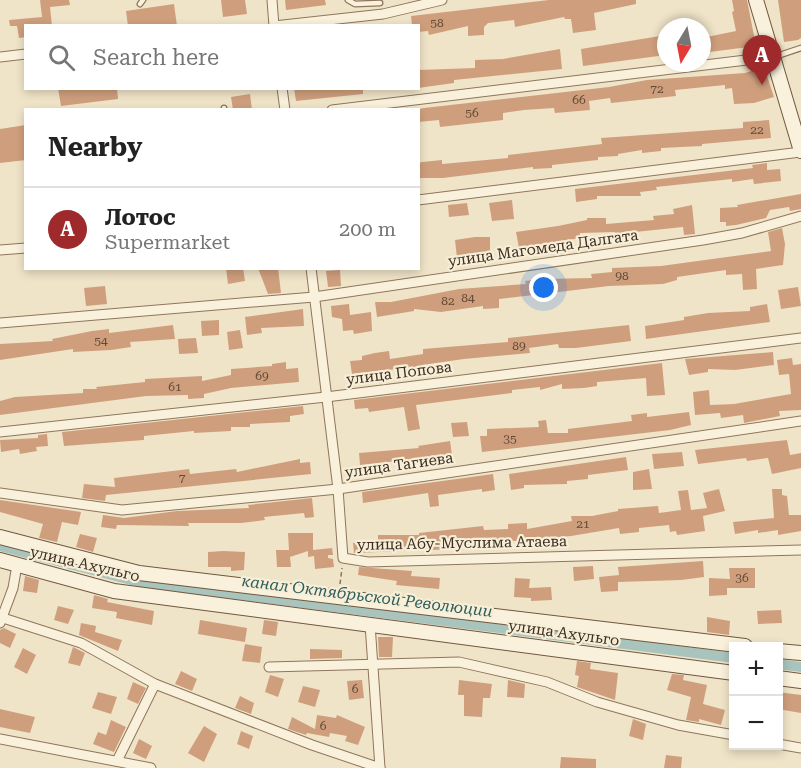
<!DOCTYPE html>
<html lang="en">
<head>
<meta charset="utf-8">
<style>
  :root { --surface:#fff; --page:#f6f6f6; --text:#222; --muted:#767676; --line:#e0e0e0; --accent:#9e2a2b }
  body { margin:0; font-family:"Roboto Serif",serif; background:var(--page); color:var(--text) }
  .controls { position:absolute; right:18px; bottom:18px; display:grid; overflow:hidden; border-radius:0px; box-shadow:0 3px 9px #0003 }
  .controls button { width:54px; height:54px; display:grid; place-items:center; padding:0; border:0; border-bottom:2px solid var(--line); background:var(--surface); color:var(--text); font:30px sans-serif }
  .compass { position:absolute; left:657px; top:18px; width:54px; height:54px; border-radius:50%; background:var(--surface); box-shadow:0 3px 9px #0003; rotate:190deg }
  .you { position:absolute; left:544px; top:288px; width:21px; height:21px; margin:-15px; border:4px solid #fff; border-radius:50%; background:#1a73e8; box-shadow:0 0 0 9px #1a73e833 }
  .badge { display:grid; place-items:center; width:39px; height:39px; border-radius:50%; background:var(--accent); color:#fff; font-size:20px; font-weight:700 }
  .pin { position:absolute; translate:-50% -50px; filter:drop-shadow(0 2px 3px #0008) }
  .pin::after { content:''; position:absolute; top:32px; width:21px; height:18px; background:inherit; clip-path:polygon(0 0,100% 0,50% 100%) }
  .list { margin:0; padding:0; list-style:none }
  h2 { display:flex; justify-content:space-between; align-items:center; height:78px; margin:0; padding:0 24px; font-size:26px }
  h2 small { font-size:20px; font-weight:400; color:var(--muted) }
  .list li { display:grid; grid-template-columns:39px 1fr auto; gap:18px; align-items:center; box-sizing:border-box; height:84px; padding:0 24px; border-top:2px solid var(--line) }
  .list b { display:block; font-size:22px; white-space:nowrap }
  .list p { margin:0; font-size:20px; white-space:nowrap; color:var(--muted) }
  .list em { font-size:20px; font-style:normal; color:var(--muted) }
  .icon { flex:none; width:33px; height:33px; fill:none; stroke:currentColor; stroke-width:2; stroke-linecap:round; stroke-linejoin:round }
  .map { position:relative; flex:none; width:801px; height:768px; overflow:hidden }
  .search { position:absolute; background:var(--surface); box-shadow:0 3px 9px #0003; left:24px; top:24px; width:396px; height:66px; display:flex; align-items:center; gap:15px; box-sizing:border-box; padding:0 21px; border-radius:0px; color:var(--muted); font-size:22px }
  .panel { position:absolute; background:var(--surface); box-shadow:0 3px 9px #0003; left:24px; top:108px; width:396px; height:162px; border-radius:0px }
  .map>svg:first-child { display:block }
</style>
</head>
<body>
<div class="map">
<svg width="801" height="768" viewBox="0 0 801 768">
  <rect width="100%" height="100%" fill="#f0e4c8"/>
  <g fill="none" stroke-linecap="round" stroke-linejoin="round">
    <g stroke="#a9c4bc" stroke-width="10">
      <polyline points="0,546 139,582 734,658"/>
      <polyline points="778,664 801,667"/>
    </g>
  </g>
  <g fill="#cf9f7d">
    <polygon points="40,0 69,0 70,5 50,7 52,26 26,26 26,37 19,38 17,26 10,26 9,20 42,17"/>
    <polygon points="221,0 245,0 247,14 223,17"/>
    <polygon points="285,0 325,0 326,5 286,10"/>
    <polygon points="549,0 636,0 636,4 594,13 596,30 573,33 571,19 565,19 564,17 515,27 514,20 488,23 484,27 484,35 468,36 468,26 429,35 428,31 418,32 418,26 412,26 411,16"/>
    <polygon points="732,0 747,0 756,46 702,53 702,38 736,31 732,12 734,11"/>
    <polygon points="778,0 801,0 801,38 798,40 784,42"/>
    <polygon points="174,4 177,26 128,26 126,11"/>
    <polygon points="666,35 666,55 583,66 581,49"/>
    <polygon points="560,49 562,69 454,80 454,83 418,88 418,70 475,68 475,60 503,59"/>
    <polygon points="764,67 774,97 754,103 734,104 732,88 725,89 725,85 675,90 676,96 611,103 610,98 589,101 590,110 555,113 554,108 524,110 503,113 503,120 440,127 439,120 418,122 418,109 424,108 609,87 647,80 745,73"/>
    <polygon points="58,88 117,88 118,99 61,106"/>
    <polygon points="294,88 363,88 363,94 296,101"/>
    <polygon points="250,94 252,110 233,110 231,97"/>
    <polygon points="769,120 771,138 702,144 702,146 661,148 661,151 642,153 642,150 618,154 618,156 598,157 598,160 552,165 552,168 533,169 533,167 443,178 418,178 418,163 422,162 442,160 442,164 508,158 508,155 602,144 601,138 743,128 743,122"/>
    <polygon points="26,125 26,160 0,163 0,129"/>
    <polygon points="767,163 767,170 780,169 781,181 754,184 753,179 732,182 732,179 656,187 657,190 640,192 641,196 597,196 597,199 576,202 575,189 753,168 752,165"/>
    <polygon points="801,194 801,209 790,211 789,207 770,210 766,218 736,225 726,226 726,222 720,222 720,208 738,207 737,205"/>
    <polygon points="512,200 514,219 492,221 489,203"/>
    <polygon points="467,203 469,215 449,217 448,205"/>
    <polygon points="692,205 695,234 684,235 683,227 616,234 615,232 580,233 580,238 519,248 516,232 558,226 587,220 587,218 606,218 606,224 654,220 653,216 674,214 673,209"/>
    <polygon points="782,228 785,244 783,265 756,269 757,289 743,290 742,274 726,275 726,270 677,277 677,280 663,284 609,286 499,299 499,308 483,309 483,306 441,312 414,309 414,311 377,317 375,302 391,302 459,289 526,284 525,281 542,279 592,278 591,274 612,272 612,268 661,266 771,251 768,232"/>
    <polygon points="475,237 490,237 490,254 457,258 455,240"/>
    <polygon points="226,268 243,268 245,281 228,284"/>
    <polygon points="258,268 278,268 281,293 268,294"/>
    <polygon points="340,270 341,286 328,287 326,271"/>
    <polygon points="105,286 107,304 86,306 84,288"/>
    <polygon points="798,287 801,306 781,309 778,290"/>
    <polygon points="349,304 350,315 371,312 372,331 354,334 353,330 343,331 342,319 332,317 331,306"/>
    <polygon points="767,304 770,322 646,339 645,326 684,320 684,317 708,313 750,311 750,307"/>
    <polygon points="303,309 304,326 261,328 262,333 247,335 245,317"/>
    <polygon points="219,320 219,335 202,336 201,321"/>
    <polygon points="173,325 175,339 130,342 131,347 111,350 73,352 73,349 0,360 0,344 53,341 52,339 92,331 109,329 109,333"/>
    <polygon points="629,325 631,341 576,348 559,348 558,344 529,348 530,353 464,359 422,365 422,369 406,372 406,368 352,374 350,361 362,360 362,356 375,353 389,351 390,359 423,354 423,349 508,342 508,338"/>
    <polygon points="240,330 243,348 229,350 227,332"/>
    <polygon points="196,338 198,353 179,354 178,339"/>
    <polygon points="773,352 774,365 735,370 708,369 708,372 689,375 685,359"/>
    <polygon points="792,358 793,365 801,364 801,410 779,411 780,416 744,423 743,415 721,418 720,413 695,415 693,392 709,390 710,405 734,404 791,394 789,374 779,375 777,360"/>
    <polygon points="286,362 286,369 298,368 299,382 231,388 204,394 204,398 188,399 188,395 146,396 0,415 0,401 15,397 83,393 83,389 97,389 96,387 145,382 145,379 202,376 202,381 231,375 231,369 272,366 272,364"/>
    <polygon points="662,363 665,395 647,396 646,378 597,382 597,386 584,388 562,389 562,384 540,390 540,387 512,390 512,393 416,405 420,429 408,431 404,407 369,412 368,408 355,409 354,400"/>
    <polygon points="303,406 304,414 290,416 290,422 250,424 250,427 231,427 231,431 194,433 194,431 144,436 144,440 64,446 62,432"/>
    <polygon points="689,412 691,425 670,430 482,452 480,436 487,436 487,429 539,427 538,421 546,420 548,433 568,433 568,429 632,421 631,415 647,413 647,417"/>
    <polygon points="467,422 469,436 453,437 451,423"/>
    <polygon points="47,434 48,446 36,447 37,451 20,454 19,449 1,452 0,440 38,438 38,435"/>
    <polygon points="787,440 790,455 801,453 801,468 772,474 768,458 747,461 746,458 698,464 695,450"/>
    <polygon points="450,441 452,455 360,465 359,453 419,448 418,446"/>
    <polygon points="682,452 684,466 654,469 652,454"/>
    <polygon points="626,457 628,470 588,475 588,479 567,481 567,484 524,485 524,488 511,490 509,474"/>
    <polygon points="300,459 300,463 310,462 311,474 106,495 105,501 82,498 84,484 115,487 114,478 189,469 190,474 236,469 237,472"/>
    <polygon points="649,469 652,489 633,490 633,472"/>
    <polygon points="493,474 495,490 482,492 482,489 438,495 439,506 430,507 428,493 363,503 362,492"/>
    <polygon points="719,489 725,511 703,516 705,531 677,535 676,531 670,532 669,525 639,528 639,532 620,534 619,528 571,536 455,546 456,549 354,553 353,543 378,540 378,535 419,535 419,533 483,526 484,530 508,529 508,524 527,523 527,529 572,521 571,516 592,516 618,511 618,509 658,506 659,513 681,510 678,491 688,490 691,510 707,508 703,493"/>
    <polygon points="772,489 782,489 782,495 787,496 789,515 801,515 801,531 778,535 778,530 758,533 758,530 735,534 733,522 774,518"/>
    <polygon points="312,498 314,517 305,518 304,513 264,517 265,520 241,523 188,523 189,526 117,525 116,529 101,527 103,515 124,518 177,511 249,508 248,505"/>
    <polygon points="0,500 81,512 78,525 62,522 57,542 39,538 43,524 0,512"/>
    <polygon points="288,533 313,533 313,550 332,548 333,555 328,555 328,558 333,559 334,567 315,569 314,556 308,557 308,551 290,557 291,567 277,567 276,550 289,550"/>
    <polygon points="80,534 97,538 93,552 76,547"/>
    <polygon points="223,551 245,552 244,570 231,571 231,567 208,567 208,552"/>
    <polygon points="703,561 704,577 681,580 618,582 618,591 601,592 599,577 619,575 618,567"/>
    <polygon points="593,566 594,579 574,581 573,567"/>
    <polygon points="359,567 412,571 411,576 440,578 439,589 396,585 397,581 358,575"/>
    <polygon points="729,568 755,568 755,588 727,588 727,595 709,596 709,578 730,579"/>
    <polygon points="25,576 39,580 37,593 23,591"/>
    <polygon points="515,578 530,579 529,588 551,587 552,600 531,601 531,598 514,597"/>
    <polygon points="94,595 108,599 107,602 154,611 152,625 116,618 117,612 92,608"/>
    <polygon points="58,606 74,610 68,624 54,620"/>
    <polygon points="781,610 782,623 758,624 757,611"/>
    <polygon points="707,617 730,621 729,635 707,632"/>
    <polygon points="200,620 247,628 245,642 198,634"/>
    <polygon points="264,620 278,622 276,636 262,634"/>
    <polygon points="81,623 96,626 95,632 122,640 118,651 79,635"/>
    <polygon points="4,628 16,634 10,648 0,643 0,630"/>
    <polygon points="378,637 393,637 392,657 379,657"/>
    <polygon points="245,644 262,647 260,663 242,661"/>
    <polygon points="73,647 85,653 80,666 68,663"/>
    <polygon points="23,648 36,655 27,674 14,667"/>
    <polygon points="310,649 342,650 342,658 310,659"/>
    <polygon points="577,661 591,663 590,669 618,673 615,700 577,687 579,676 575,675"/>
    <polygon points="181,671 197,679 192,691 175,684"/>
    <polygon points="672,674 684,675 683,680 707,685 703,704 725,710 721,725 699,719 699,722 686,720 691,697 667,690"/>
    <polygon points="270,675 284,679 278,697 265,692"/>
    <polygon points="362,680 364,698 349,700 347,681"/>
    <polygon points="459,680 492,684 490,698 483,698 482,717 464,716 464,695 458,695"/>
    <polygon points="508,680 525,684 524,698 507,697"/>
    <polygon points="133,682 146,688 138,704 127,699"/>
    <polygon points="303,686 320,690 315,707 298,702"/>
    <polygon points="98,692 117,697 111,714 92,708"/>
    <polygon points="778,692 801,695 801,713 778,709"/>
    <polygon points="240,696 254,703 251,714 235,708"/>
    <polygon points="0,709 35,717 30,733 0,727"/>
    <polygon points="317,715 336,718 337,715 365,727 358,745 345,741 347,736 330,733 329,737 307,733 306,735 288,729 292,717 315,729"/>
    <polygon points="633,719 646,724 643,740 629,736"/>
    <polygon points="111,720 126,727 114,752 93,744 98,732 106,735"/>
    <polygon points="204,726 217,734 204,762 188,753"/>
    <polygon points="241,731 253,736 249,749 237,744"/>
    <polygon points="139,739 152,746 146,759 133,753"/>
    <polygon points="666,755 682,757 681,768 664,768"/>
    <polygon points="561,757 596,759 596,768 560,768"/>
  </g>
  <g fill="none" stroke-linecap="round" stroke-linejoin="round">
    <defs>
      <g id="service">
        <polyline points="348,0 355,4 380,3"/>
        <polyline points="140,4 143,0"/>
        <polyline points="774,57 801,48"/>
        <polyline points="224,108 224,110"/>
      </g>
      <g id="minor">
        <polyline points="272,0 274,26 383,14 442,0"/>
        <polyline points="0,57 26,54"/>
        <polyline points="282,88 285,110"/>
        <polyline points="332,110 771,57"/>
        <polyline points="418,200 801,152"/>
        <polyline points="0,250 26,248"/>
        <polyline points="311,268 338,489 343,558 368,562 801,550"/>
        <polyline points="0,323 314,297 703,240 742,233 801,216"/>
        <polyline points="0,432 326,397 801,338"/>
        <polyline points="0,493 122,510 338,489 801,421"/>
        <polyline points="3,618 81,643 155,684 312,745 380,768"/>
        <polyline points="0,623 13,588 17,565"/>
        <polyline points="370,624 380,768"/>
        <polyline points="269,667 459,662 547,682 597,702 678,725 734,735"/>
        <polyline points="0,739 151,768"/>
        <polyline points="778,744 801,748"/>
        <polyline points="117,761 155,684"/>
      </g>
      <g id="secondary">
        <polyline points="756,0 801,151"/>
        <polyline points="0,537 139,573 745,646"/>
        <polyline points="0,560 114,591 734,673"/>
        <polyline points="778,651 801,653"/>
        <polyline points="778,678 801,681"/>
      </g>
    </defs>
    <use href="#service" stroke="#8d765c" stroke-width="7"/>
    <use href="#minor" stroke="#8d765c" stroke-width="11"/>
    <use href="#secondary" stroke="#6f573f" stroke-width="16"/>
    <polyline stroke="#8d765c" stroke-width="1.5" stroke-dasharray="4.5 3" stroke-linecap="butt" points="340,584 342,568"/>
    <use href="#service" stroke="#faf1dc" stroke-width="4.5"/>
    <use href="#minor" stroke="#faf1dc" stroke-width="9"/>
    <use href="#secondary" stroke="#faf1dc" stroke-width="14"/>
  </g>
  <g text-anchor="middle" dominant-baseline="central" stroke-width="4.5" stroke-linejoin="round" paint-order="stroke">
    <g font-size="12" fill="#624a37">
      <text x="437" y="23">58</text>
      <text x="657" y="89">72</text>
      <text x="579" y="100">66</text>
      <text x="472" y="113">56</text>
      <text x="757" y="130">22</text>
      <text x="622" y="276">98</text>
      <text x="468" y="298">84</text>
      <text x="448" y="301">82</text>
      <text x="101" y="341">54</text>
      <text x="519" y="346">89</text>
      <text x="262" y="376">69</text>
      <text x="175" y="387">61</text>
      <text x="510" y="439">35</text>
      <text x="182" y="478">7</text>
      <text x="583" y="524">21</text>
      <text x="742" y="578">36</text>
      <text x="355" y="689">6</text>
      <text x="323" y="726">6</text>
    </g>
    <g font-size="15" fill="#3d2e20" stroke="#f7eed8">
      <text transform="translate(543 248) rotate(-8)">улица Магомеда Далгата</text>
      <text transform="translate(399 373) rotate(-7)">улица Попова</text>
      <text transform="translate(399 465) rotate(-8)">улица Тагиева</text>
      <text transform="translate(462 543) rotate(-1)">улица Абу-Муслима Атаева</text>
      <text transform="translate(85 564) rotate(13)">улица Ахульго</text>
      <text transform="translate(564 633) rotate(8)">улица Ахульго</text>
    </g>
    <g font-size="16" font-style="italic" fill="#2f5d5a" stroke="#f7eed8">
      <text transform="translate(367 596) rotate(7)">канал Октябрьской Революции</text>
    </g>
  </g>
</svg>
<div class="controls">
<button>+</button>
<button>−</button>
</div>
<svg class="compass" viewBox="-18 -18 36 36"><path d="M0-13l5 13h-10z" fill="#e53935"/><path d="M0 13l5-13h-10z" fill="#767676"/></svg>
<div class="you"></div>
<div class="pin badge" style="left:762px;top:85px">A</div>
<div class="search"><svg class="icon" aria-label="search" viewBox="0 0 24 24"><circle cx="10" cy="10" r="6"/><path d="M15 15l6 6"/></svg>Search here</div>
<section class="panel">
<h2>Nearby<small></small></h2>
<ul class="list">
<li><span class="badge">A</span><div><b>Лотос</b><p>Supermarket</p></div><em>200 m</em></li>
</ul>
</section>
</div>
</body>
</html>
